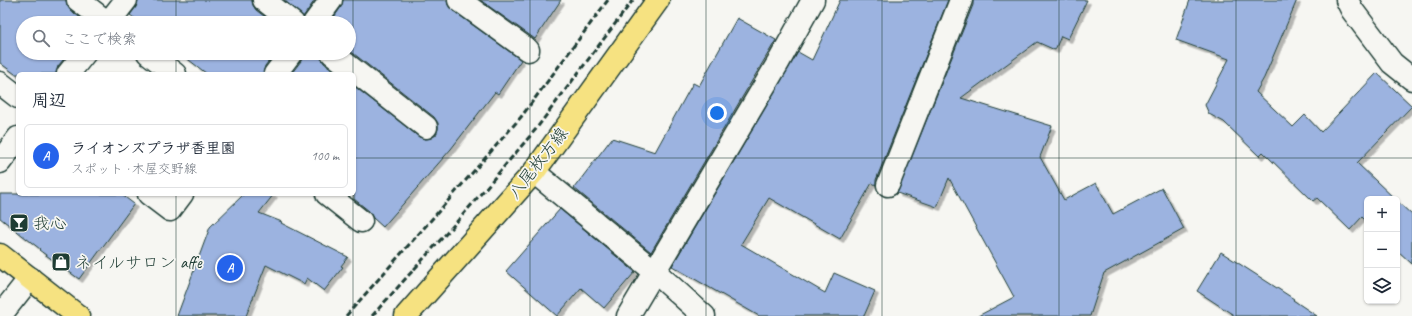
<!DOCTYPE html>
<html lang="ja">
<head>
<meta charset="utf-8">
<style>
  :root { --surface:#fff; --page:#f2f2f3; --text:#1f2937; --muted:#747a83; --line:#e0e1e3; --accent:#2563eb }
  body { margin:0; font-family:Caveat,"Klee One",sans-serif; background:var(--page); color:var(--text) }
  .controls { position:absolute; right:12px; bottom:12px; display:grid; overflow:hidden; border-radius:6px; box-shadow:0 1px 3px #0004 }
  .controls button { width:36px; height:36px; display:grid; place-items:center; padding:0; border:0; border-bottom:1px solid var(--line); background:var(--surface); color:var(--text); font:20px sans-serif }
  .you { position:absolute; left:717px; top:113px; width:14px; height:14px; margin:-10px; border:3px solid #fff; border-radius:50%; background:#1a73e8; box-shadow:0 0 0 6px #1a73e833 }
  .badge { display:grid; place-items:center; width:26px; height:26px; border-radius:50%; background:var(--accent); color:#fff; font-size:13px; font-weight:700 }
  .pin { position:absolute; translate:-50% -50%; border:2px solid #fff; box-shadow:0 1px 4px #0006 }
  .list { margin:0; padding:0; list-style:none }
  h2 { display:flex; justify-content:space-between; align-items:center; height:52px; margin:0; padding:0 16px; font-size:17px }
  h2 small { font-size:13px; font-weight:400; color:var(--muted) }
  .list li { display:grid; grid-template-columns:26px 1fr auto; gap:12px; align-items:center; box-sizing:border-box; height:64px; margin:0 8px 8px; padding:0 8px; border:1px solid var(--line); border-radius:6px }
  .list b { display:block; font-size:15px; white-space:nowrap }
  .list p { margin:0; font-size:13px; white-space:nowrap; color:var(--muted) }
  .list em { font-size:13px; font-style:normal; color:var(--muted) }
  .icon { flex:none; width:22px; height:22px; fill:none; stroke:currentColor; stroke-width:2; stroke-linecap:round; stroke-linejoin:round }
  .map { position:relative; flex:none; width:1412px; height:316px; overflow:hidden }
  .search { position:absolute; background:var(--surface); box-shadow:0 1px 3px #0004; left:16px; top:16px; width:340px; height:44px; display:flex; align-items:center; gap:10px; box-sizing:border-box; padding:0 14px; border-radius:22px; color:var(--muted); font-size:15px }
  .panel { position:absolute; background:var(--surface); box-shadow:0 1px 3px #0004; left:16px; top:72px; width:340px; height:124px; border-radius:6px }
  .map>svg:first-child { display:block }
</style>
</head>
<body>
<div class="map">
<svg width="1412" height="316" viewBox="0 0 1412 316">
  <defs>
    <filter id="shadow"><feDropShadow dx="3.5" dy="3.5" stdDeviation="0" flood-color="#0004"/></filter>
  </defs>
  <rect width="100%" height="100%" fill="#f6f6f2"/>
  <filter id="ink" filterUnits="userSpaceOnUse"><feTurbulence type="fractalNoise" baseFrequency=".025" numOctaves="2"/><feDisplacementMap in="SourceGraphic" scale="8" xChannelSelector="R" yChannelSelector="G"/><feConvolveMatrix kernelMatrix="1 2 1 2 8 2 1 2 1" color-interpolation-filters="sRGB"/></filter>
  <g filter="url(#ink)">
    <g fill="#9cb3e0" stroke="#1f3d34" filter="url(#shadow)">
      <polygon points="0,0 66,0 67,5 70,10 86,22 85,23 23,23 23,53 63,53 60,56 64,59 58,66 56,74 15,74 0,63"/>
      <polygon points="138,0 252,0 253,5 256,10 273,23 141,23 130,15 136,7"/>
      <polygon points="284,0 315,0 303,17"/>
      <polygon points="343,0 447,0 448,5 452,10 521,60 498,94 495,92 451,149 383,227 373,218 369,211 354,199 354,86 419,137 425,139 431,138 436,135 438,129 438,123 434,117 349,50 349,23 330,23 341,7"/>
      <polygon points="480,0 561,0 535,39"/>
      <polygon points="840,0 948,0 876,180 876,185 872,183 840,239 769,198 741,244 825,293 834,273 875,291 864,316 759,316 672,266 798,52 812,60"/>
      <polygon points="973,0 1087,0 1068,39 1061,36 1055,50 1037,42 961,98 1052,126 1040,157 1064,200 1096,183 1113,214 1162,188 1184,229 1104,273 1090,316 978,316 1014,297 949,178 937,207 897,193 973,5"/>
      <polygon points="1190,0 1297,0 1264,78 1256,92 1293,127 1305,115 1321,132 1377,73 1412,106 1357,163 1395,199 1367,199 1367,222 1362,217 1350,230 1317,198 1313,201 1263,152 1259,156 1224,122 1209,114 1205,105 1229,59 1176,40"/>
      <polygon points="737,18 776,40 651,252 574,188 612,138 655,152 693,83 699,86"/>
      <polygon points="180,53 275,53 265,66 263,74 207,74"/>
      <polygon points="303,53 320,53 321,58 324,63 338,74 291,74 301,61"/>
      <polygon points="0,194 121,194 134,204 79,279 39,250 40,249 0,218"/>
      <polygon points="244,194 274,194 259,213 282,222 281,223 348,257 341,266 343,267 324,291 307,278 304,284 266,265 246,316 177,316 210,227"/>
      <polygon points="1397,201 1412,215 1412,264 1397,250"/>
      <polygon points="560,209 635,272 604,308 581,288 557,316 506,271"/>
      <polygon points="1221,252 1294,299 1293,300 1317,316 1235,316 1197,291"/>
    </g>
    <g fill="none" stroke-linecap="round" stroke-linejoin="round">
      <defs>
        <g id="minor">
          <polyline points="78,0 108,23"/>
          <polyline points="264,0 293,23"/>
          <polyline points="459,0 528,50"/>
          <polyline points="1347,0 1352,10 1392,63 1412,79"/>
          <polyline points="108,23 126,0"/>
          <polyline points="314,23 331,0"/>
          <polyline points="148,53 175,74"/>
          <polyline points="332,53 426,127"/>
          <polyline points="68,74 85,53"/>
          <polyline points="275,74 291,53"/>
          <polyline points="0,83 18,97"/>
          <polyline points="0,162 18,138"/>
          <polyline points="534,172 654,271 704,316"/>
          <polyline points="888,185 961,0"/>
          <polyline points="149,194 170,210 182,194"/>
          <polyline points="327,194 361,221"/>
          <polyline points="0,316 30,278"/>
          <polyline points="628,316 778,63 813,0"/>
        </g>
        <g id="major">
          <polyline points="0,255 78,316"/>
          <polyline points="406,316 534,172 658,0"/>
        </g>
      </defs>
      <use href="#minor" stroke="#1f3d34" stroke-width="25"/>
      <use href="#major" stroke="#1f3d34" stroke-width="25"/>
      <use href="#minor" stroke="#f6f6f2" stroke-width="22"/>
      <use href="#major" stroke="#f6e281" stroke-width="22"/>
      <g stroke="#1f3d34" stroke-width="3" stroke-dasharray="6 3" stroke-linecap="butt">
        <polyline points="346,316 446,203 521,117 608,0"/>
        <polyline points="372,316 461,217 536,129 633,0"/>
      </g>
    </g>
  </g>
  <path fill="none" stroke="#1f3d34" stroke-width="1" stroke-opacity="0.55" d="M176 0V23M353 0V74M530 0V316M706 0V316M882 0V316M1059 0V316M1236 0V316M176 53V74M0 158H18M354 158H1412M176 194V316M353 194V316"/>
  <defs>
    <symbol id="bar-square" viewBox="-11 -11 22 22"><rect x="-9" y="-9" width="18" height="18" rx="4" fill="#1f3d34" stroke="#f6f6f2"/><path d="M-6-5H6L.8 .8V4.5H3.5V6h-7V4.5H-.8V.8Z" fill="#fff"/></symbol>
    <symbol id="shop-square" viewBox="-11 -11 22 22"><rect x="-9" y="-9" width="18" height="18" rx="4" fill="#1f3d34" stroke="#f6f6f2"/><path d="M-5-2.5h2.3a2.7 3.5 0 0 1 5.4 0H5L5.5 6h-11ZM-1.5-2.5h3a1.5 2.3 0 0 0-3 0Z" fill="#fff"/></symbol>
  </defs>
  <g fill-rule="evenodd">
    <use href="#bar-square" x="8" y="212" width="22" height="22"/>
    <use href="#shop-square" x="50" y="251" width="22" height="22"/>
  </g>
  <g text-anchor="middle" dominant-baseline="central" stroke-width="3.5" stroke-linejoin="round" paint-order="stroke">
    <g font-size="17" fill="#1f3d34" stroke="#f6f6f2">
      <text transform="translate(538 163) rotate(-52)">八尾枚方線</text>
    </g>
    <g font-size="17" fill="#1f3d34" stroke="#f6f6f2" text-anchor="start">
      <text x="33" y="223">我心</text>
      <text x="75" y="262">ネイルサロン affe</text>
    </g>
  </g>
</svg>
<div class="controls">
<button>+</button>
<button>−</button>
<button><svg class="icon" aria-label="layers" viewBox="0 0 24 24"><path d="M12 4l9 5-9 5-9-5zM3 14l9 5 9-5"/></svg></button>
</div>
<div class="you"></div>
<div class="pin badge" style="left:230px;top:268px">A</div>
<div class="search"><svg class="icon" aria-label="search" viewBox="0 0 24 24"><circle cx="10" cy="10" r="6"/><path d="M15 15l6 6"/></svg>ここで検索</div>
<section class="panel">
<h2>周辺<small></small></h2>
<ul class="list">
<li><span class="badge">A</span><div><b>ライオンズプラザ香里園</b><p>スポット · 木屋交野線</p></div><em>100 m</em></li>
</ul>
</section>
</div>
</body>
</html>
